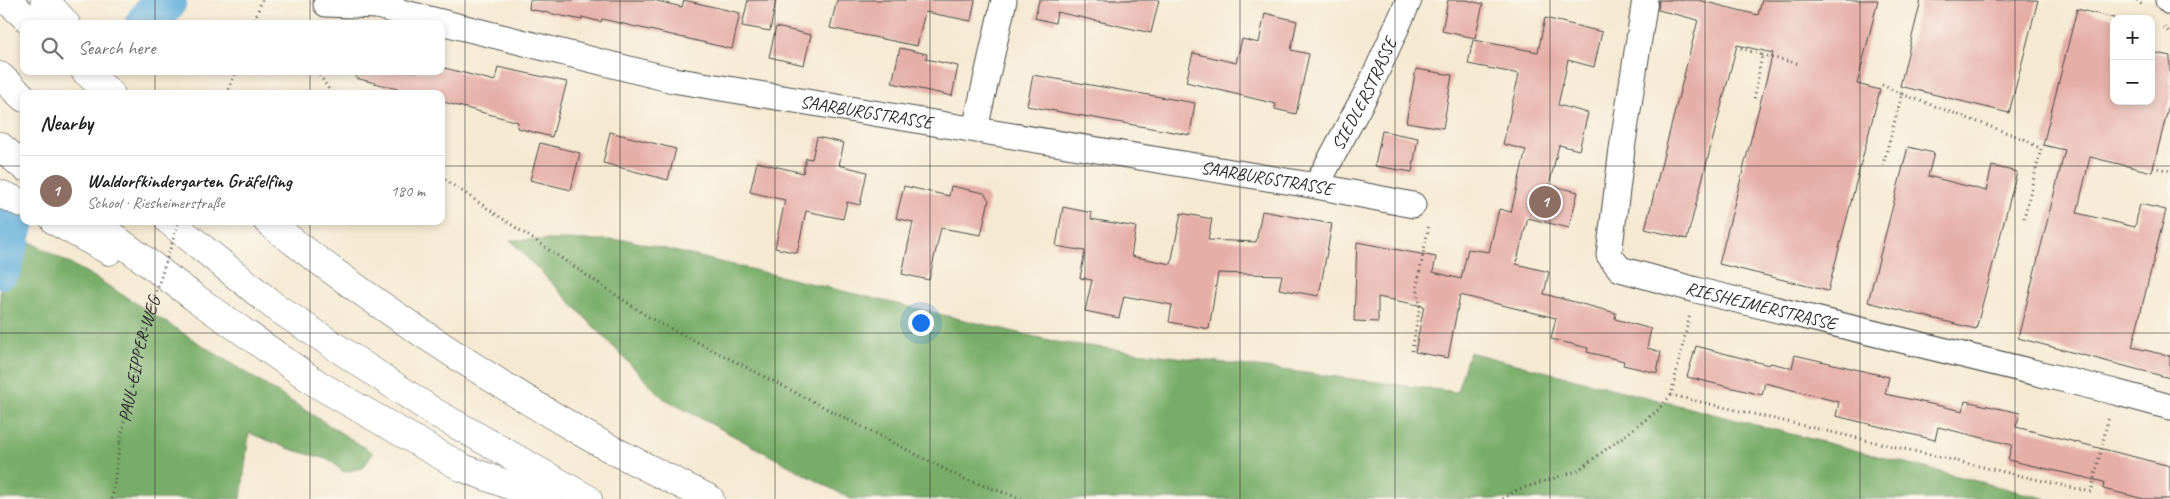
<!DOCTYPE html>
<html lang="en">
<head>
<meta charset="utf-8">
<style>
  :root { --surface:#fff; --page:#f2f2f2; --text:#202124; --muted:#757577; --line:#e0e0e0; --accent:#b45309 }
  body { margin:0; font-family:Caveat,sans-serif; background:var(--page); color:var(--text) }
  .controls { position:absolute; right:15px; top:15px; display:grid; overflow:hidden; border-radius:10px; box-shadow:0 2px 8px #0003 }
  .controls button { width:45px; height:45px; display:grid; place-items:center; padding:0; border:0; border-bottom:1px solid var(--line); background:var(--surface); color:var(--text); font:25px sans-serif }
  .you { position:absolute; left:920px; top:322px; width:18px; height:18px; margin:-12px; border:4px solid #fff; border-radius:50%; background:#1a73e8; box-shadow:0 0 0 8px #1a73e833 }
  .badge { display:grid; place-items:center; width:32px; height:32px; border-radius:50%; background:var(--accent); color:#fff; font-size:16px; font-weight:700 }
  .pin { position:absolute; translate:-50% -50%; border:2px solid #fff; box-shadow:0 1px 5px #0006 }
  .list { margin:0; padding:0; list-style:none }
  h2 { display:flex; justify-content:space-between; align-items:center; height:65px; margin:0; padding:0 20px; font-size:21px }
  h2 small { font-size:16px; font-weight:400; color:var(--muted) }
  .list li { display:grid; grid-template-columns:32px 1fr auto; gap:15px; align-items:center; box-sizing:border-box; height:70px; padding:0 20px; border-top:1px solid var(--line) }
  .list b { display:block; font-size:19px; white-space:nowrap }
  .list p { margin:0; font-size:16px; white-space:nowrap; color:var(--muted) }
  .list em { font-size:16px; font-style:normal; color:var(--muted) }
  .icon { flex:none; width:28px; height:28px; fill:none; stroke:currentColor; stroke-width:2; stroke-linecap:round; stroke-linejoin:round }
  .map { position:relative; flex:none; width:2170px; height:499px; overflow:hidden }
  .search { position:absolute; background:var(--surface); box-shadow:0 2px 8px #0003; left:20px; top:20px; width:425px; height:55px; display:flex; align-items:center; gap:12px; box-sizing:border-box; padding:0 18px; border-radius:10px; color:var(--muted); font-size:19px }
  .panel { position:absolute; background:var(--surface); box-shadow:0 2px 8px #0003; left:20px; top:90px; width:425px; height:135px; border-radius:10px }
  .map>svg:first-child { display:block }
</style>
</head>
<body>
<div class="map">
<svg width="2170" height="499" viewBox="0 0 2170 499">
  <rect width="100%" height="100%" fill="#fbf7ec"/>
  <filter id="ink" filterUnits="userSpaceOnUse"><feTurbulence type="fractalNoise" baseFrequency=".02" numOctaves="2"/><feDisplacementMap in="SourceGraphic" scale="10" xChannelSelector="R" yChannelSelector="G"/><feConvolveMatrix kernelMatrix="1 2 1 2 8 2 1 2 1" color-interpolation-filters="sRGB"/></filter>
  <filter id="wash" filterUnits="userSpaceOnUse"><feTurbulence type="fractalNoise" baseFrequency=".0096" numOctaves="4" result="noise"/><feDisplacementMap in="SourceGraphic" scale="20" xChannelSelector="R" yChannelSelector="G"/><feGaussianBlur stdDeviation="1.12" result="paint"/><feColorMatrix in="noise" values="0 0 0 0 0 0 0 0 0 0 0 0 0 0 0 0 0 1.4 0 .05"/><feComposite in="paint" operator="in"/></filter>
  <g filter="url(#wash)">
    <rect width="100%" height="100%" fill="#f5e9d2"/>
    <g fill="#78ad69" stroke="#526c4a">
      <polygon points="0,233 23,238 91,275 373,453 363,468 343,472 330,460 290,449 249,433 241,499 0,499"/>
      <polygon points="510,240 628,240 1057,342 1457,392 1469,352 2047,499 851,499 663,398"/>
    </g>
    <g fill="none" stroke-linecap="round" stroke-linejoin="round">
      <g stroke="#61afdb" stroke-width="44">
        <polyline points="147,24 165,0"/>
        <polyline points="0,267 13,222"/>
      </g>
    </g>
    <g id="blocks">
      <g fill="#e5aea7">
        <polygon points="530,0 653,0 682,7 684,0 740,13 732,49 602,19 601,22 582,17 582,20 529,9"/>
        <polygon points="748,0 776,0 770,31 742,26"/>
        <polygon points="837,0 975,0 971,21 925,12 917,46 830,28"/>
        <polygon points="1039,0 1159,0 1151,33 1057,12 1055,23 1035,18"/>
        <polygon points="1448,0 1466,0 1483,4 1475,38 1442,31"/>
        <polygon points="1659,0 1698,0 1758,15 1762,0 1878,0 1857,84 1880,90 1828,291 1719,264 1773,53 1737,45 1687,239 1645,229 1698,20 1658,10"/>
        <polygon points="1921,0 2038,0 2009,113 1900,86"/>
        <polygon points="2077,9 2114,18 2114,101 2151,101 2151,52 2170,56 2170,101 2152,172 2090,157 2077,213 2135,227 2140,204 2166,210 2132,347 2170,356 2170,378 2018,338 2065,150 2043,145"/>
        <polygon points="1265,13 1297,21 1291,50 1309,54 1296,114 1275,109 1276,104 1186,82 1193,53 1236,63 1242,39 1259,43"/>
        <polygon points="1545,18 1602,32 1594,67 1568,60 1558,105 1588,113 1579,150 1559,145 1549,185 1578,192 1569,228 1528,218 1516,264 1549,272 1544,294 1616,313 1615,319 1651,329 1647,348 1661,352 1657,373 1623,365 1624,361 1587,352 1588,348 1551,339 1556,318 1460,295 1448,358 1415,352 1424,306 1378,297 1378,322 1354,321 1357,242 1436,257 1433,272 1461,279 1468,249 1489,252 1499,209 1511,212 1526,150 1503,144 1519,74 1468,64 1473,40 1538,52"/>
        <polygon points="776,27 811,35 804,65 769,57"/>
        <polygon points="900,48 927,54 926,59 958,66 952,96 892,83"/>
        <polygon points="441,67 495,81 498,67 567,82 552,137 517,128 518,122 447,103 441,100 441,94 416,94 356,78 357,71 441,71"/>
        <polygon points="1416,69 1452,75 1443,128 1406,122"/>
        <polygon points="1033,75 1195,103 1190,135 1027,106"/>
        <polygon points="1382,131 1418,138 1412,172 1375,166"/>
        <polygon points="610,132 676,149 668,180 603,163"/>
        <polygon points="817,137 844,143 839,165 867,172 860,205 847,202 843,219 806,211 797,253 775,248 785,200 750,192 757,162 803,173 806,158 812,159"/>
        <polygon points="540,143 580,153 571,190 530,180"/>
        <polygon points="1908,147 1934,153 1928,176 1986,191 1992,166 2017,172 1976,329 1868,302"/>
        <polygon points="904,186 949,196 951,186 984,193 989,200 981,235 941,228 929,280 902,274 913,222 896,218"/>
        <polygon points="1063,207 1092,213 1091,219 1136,227 1131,256 1171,264 1181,213 1212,219 1208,240 1256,242 1262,211 1332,224 1319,296 1279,289 1282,275 1218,273 1209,329 1169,322 1172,305 1124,296 1119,318 1085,311 1092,280 1080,278 1085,251 1056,246"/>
        <polygon points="1696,346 1769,365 1770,363 1792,368 1795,355 1889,377 1885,394 1963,411 1965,401 2020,413 2016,427 2170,466 2170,499 2144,499 2103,489 2104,482 2008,460 2012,445 1938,427 1935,440 1836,416 1839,402 1765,383 1762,395 1687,377"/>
      </g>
    </g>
  </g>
  <g filter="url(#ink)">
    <use href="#blocks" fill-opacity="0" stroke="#494844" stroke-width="1"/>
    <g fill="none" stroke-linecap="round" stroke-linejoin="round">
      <defs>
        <g id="minor">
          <path id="s1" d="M1645 0 1622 149 1609 255 1620 269 1696 290 2115 392 2170 407"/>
          <polyline points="2168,0 2170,2"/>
          <path id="s2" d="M326 4 377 6 673 80 1316 186 1413 205"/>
          <polyline points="975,129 1004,0"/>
          <path id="s3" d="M1316 186 1369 88 1409 0"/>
        </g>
        <g id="highway">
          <polyline points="7,0 33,24"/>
          <polyline points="45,0 66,24"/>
          <polyline points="85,71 111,94"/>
          <polyline points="0,76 24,98"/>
          <polyline points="0,146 24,167"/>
          <polyline points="0,194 24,204"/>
          <polyline points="55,221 109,251"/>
          <polyline points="92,221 194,297 319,385 463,468 546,499"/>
          <polyline points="169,221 274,306 434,412 588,499"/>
          <path d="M267 221C364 298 472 368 579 431 621 456 667 477 710 499"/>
        </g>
      </defs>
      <use href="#minor" stroke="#494844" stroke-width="27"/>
      <use href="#highway" stroke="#494844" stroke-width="29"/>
      <g stroke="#494844" stroke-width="3" stroke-dasharray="1 4" stroke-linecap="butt">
        <polyline points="2137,0 2144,7"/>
        <polyline points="253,24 262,0"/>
        <polyline points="2164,27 2170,33"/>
        <polyline points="1741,48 1762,55 1754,100"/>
        <polyline points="1762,55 1800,64"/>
        <polyline points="317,71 332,94"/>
        <polyline points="1882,85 1902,94 1882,168"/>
        <polyline points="227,94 236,71"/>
        <polyline points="1902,94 2024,139 2041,149 2024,218"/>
        <polyline points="2153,167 2170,171"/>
        <polyline points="441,177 650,318 962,478 1022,499"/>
        <polyline points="1412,351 1420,304 1417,286 1429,224"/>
        <polyline points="1671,395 2091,492 2109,416"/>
        <polyline points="112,499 120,442"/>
        <polyline points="1503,499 1517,490 1577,471 1657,411 1671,395 1690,314"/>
      </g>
      <use href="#minor" stroke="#fff" stroke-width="25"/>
      <use href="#highway" stroke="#fff" stroke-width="28"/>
      <path stroke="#494844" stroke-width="3" stroke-dasharray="1 4" stroke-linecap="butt" id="s4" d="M120 442 141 339 179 221"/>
    </g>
  </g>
  <path fill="none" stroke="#2b2b2b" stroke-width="1" stroke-opacity="0.55" d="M155 0V24M310 0V24M465 0V499M620 0V499M775 0V499M930 0V499M1085 0V499M1240 0V499M1395 0V499M1550 0V499M1705 0V499M1860 0V499M2015 0V499M155 71V94M310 71V94M0 166H24M441 166H2170M155 221V499M310 221V499M0 333H2170"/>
  <g text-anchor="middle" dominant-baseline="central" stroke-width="4" stroke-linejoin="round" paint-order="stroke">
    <g font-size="18" fill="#2b2b2b" stroke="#fbf7ec">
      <text stroke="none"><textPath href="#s3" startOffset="104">SIEDLERSTRASSE</textPath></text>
      <text stroke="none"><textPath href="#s2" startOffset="552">SAARBURGSTRASSE</textPath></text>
      <text stroke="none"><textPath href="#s2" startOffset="958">SAARBURGSTRASSE</textPath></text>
      <text stroke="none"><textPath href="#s1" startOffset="421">RIESHEIMERSTRASSE</textPath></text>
      <text stroke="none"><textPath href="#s4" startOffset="85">PAUL-EIPPER-WEG</textPath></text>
    </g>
  </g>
</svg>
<div class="controls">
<button>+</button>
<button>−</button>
</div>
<div class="you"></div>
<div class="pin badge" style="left:1545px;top:202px;background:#8d6e63">1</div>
<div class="search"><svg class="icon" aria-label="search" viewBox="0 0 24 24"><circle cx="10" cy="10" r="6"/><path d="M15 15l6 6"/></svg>Search here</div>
<section class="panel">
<h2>Nearby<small></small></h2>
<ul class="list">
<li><span class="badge" style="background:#8d6e63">1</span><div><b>Waldorfkindergarten Gräfelfing</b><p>School · Riesheimerstraße</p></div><em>180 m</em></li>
</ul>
</section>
</div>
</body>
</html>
